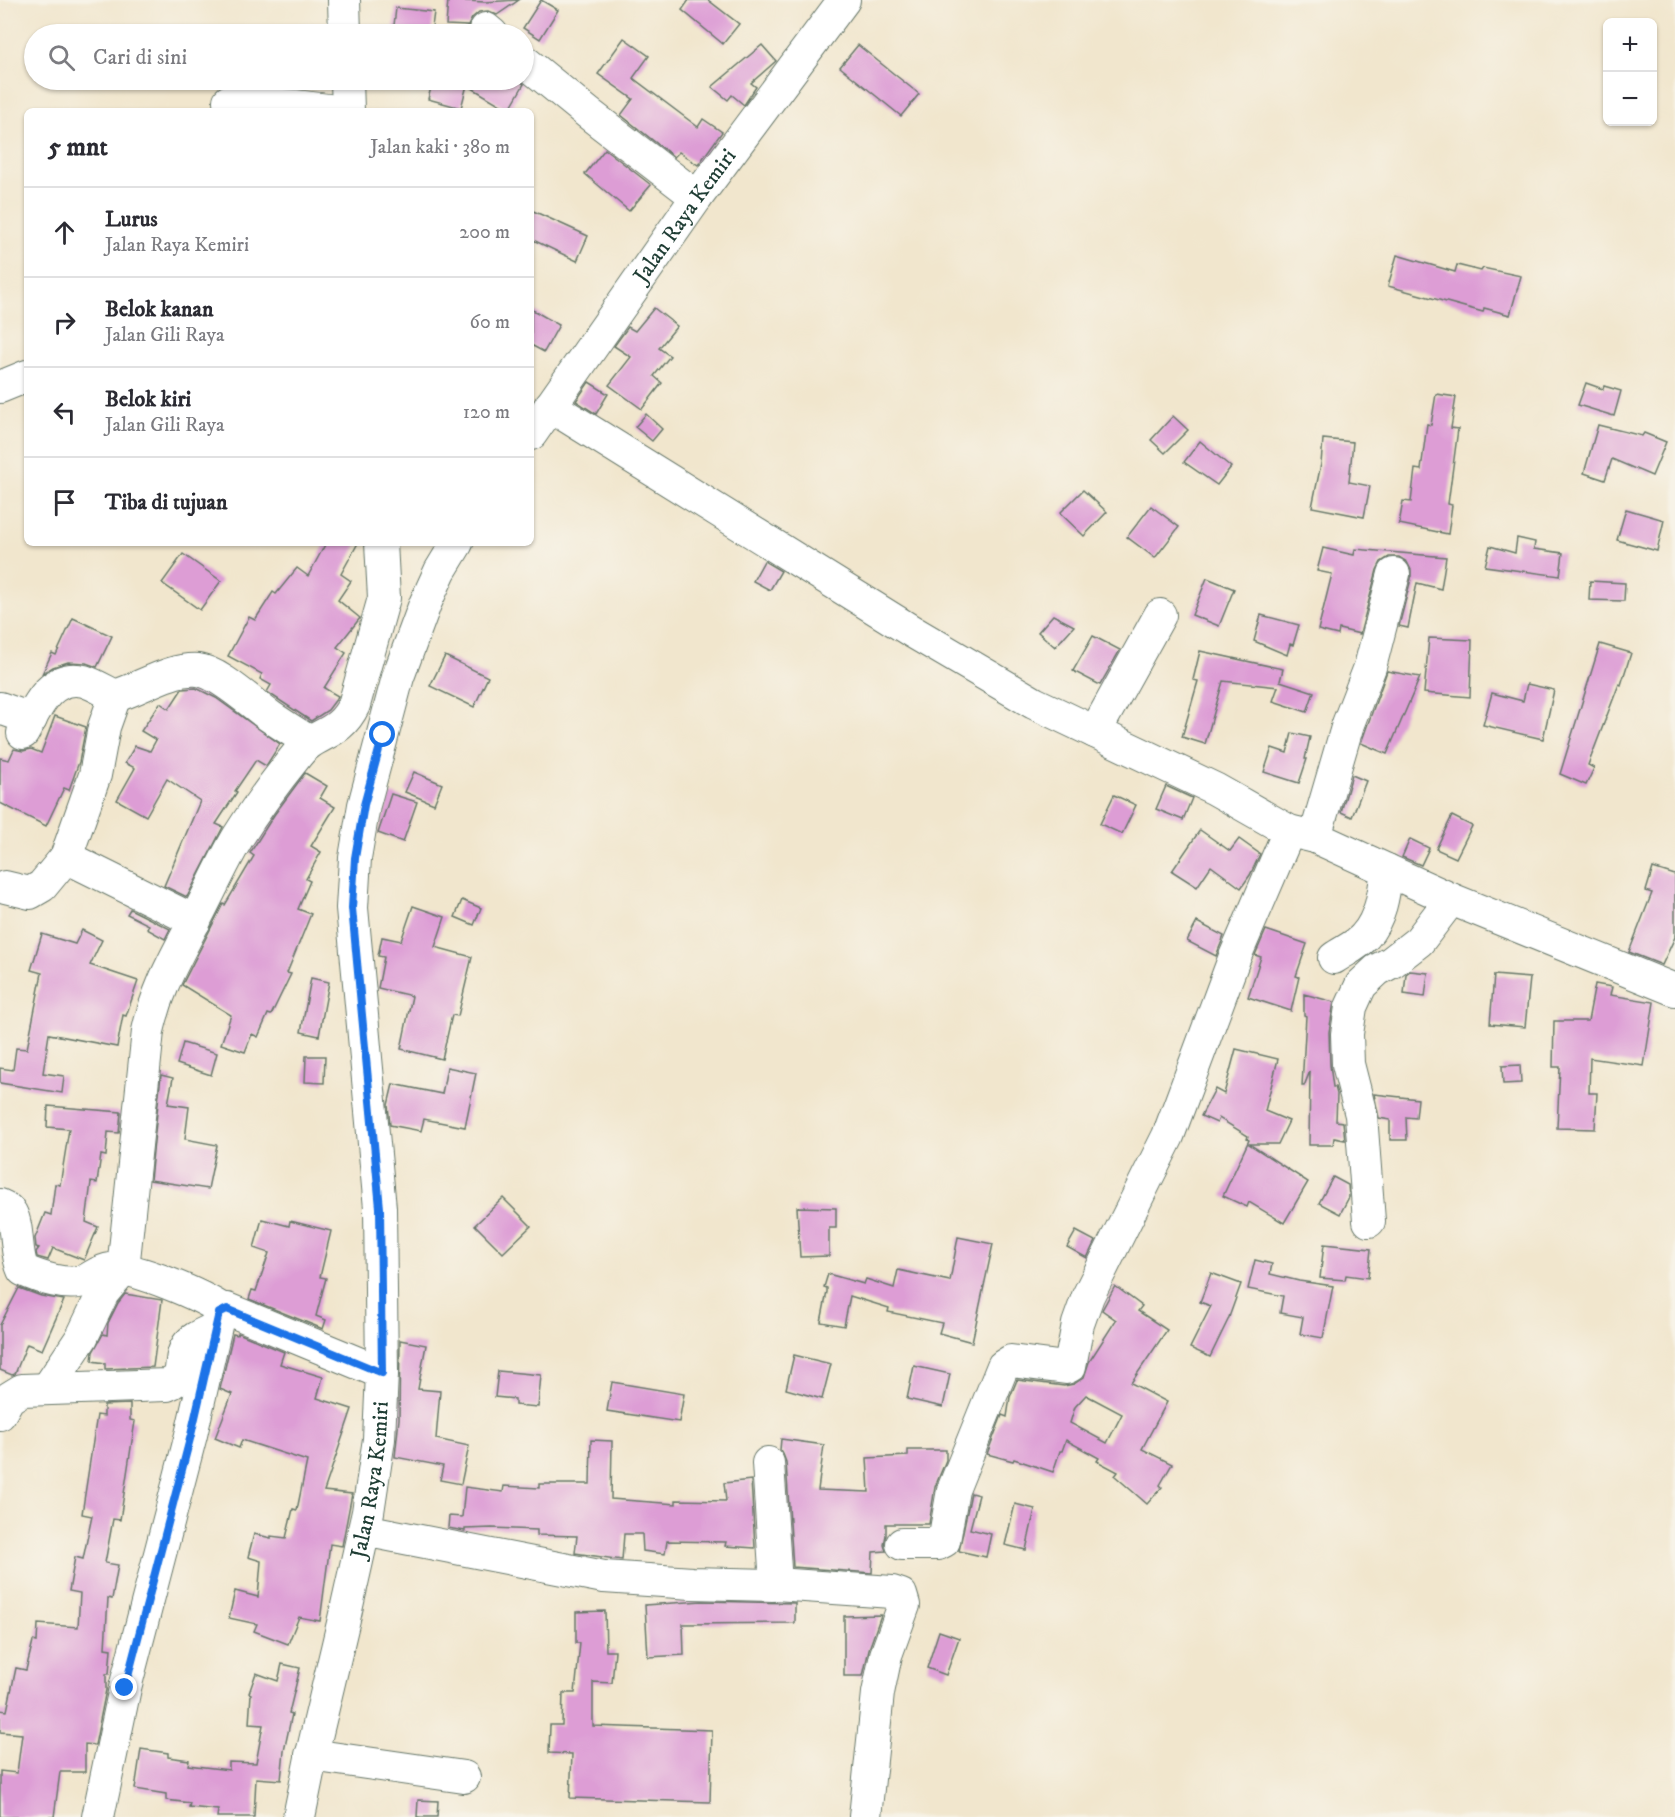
<!DOCTYPE html>
<html lang="id">
<head>
<meta charset="utf-8">
<style>
  :root { --surface:#fff; --page:#f7f7f7; --text:#2b2b33; --muted:#7c7c81; --line:#e1e1e2 }
  body { margin:0; font-family:"IM FELL DW Pica",serif; background:var(--page); color:var(--text) }
  .controls { position:absolute; right:18px; top:18px; display:grid; overflow:hidden; border-radius:9px; box-shadow:0 2px 4px #0004 }
  .controls button { width:54px; height:54px; display:grid; place-items:center; padding:0; border:0; border-bottom:2px solid var(--line); background:var(--surface); color:var(--text); font:30px sans-serif }
  .stop { position:absolute; width:18px; height:18px; margin:-14px; border:4px solid #1a73e8; border-radius:50%; background:#fff }
  .stop.end { background:#1a73e8; border-color:#fff; box-shadow:0 2px 6px #0008 }
  .list { margin:0; padding:0; list-style:none }
  h2 { display:flex; justify-content:space-between; align-items:center; height:78px; margin:0; padding:0 24px; font-size:26px }
  h2 small { font-size:20px; font-weight:400; color:var(--muted) }
  .list li { display:grid; grid-template-columns:39px 1fr auto; gap:18px; align-items:center; box-sizing:border-box; height:90px; padding:0 24px; border-top:2px solid var(--line) }
  .list b { display:block; font-size:22px; white-space:nowrap }
  .list p { margin:0; font-size:20px; white-space:nowrap; color:var(--muted) }
  .list em { font-size:20px; font-style:normal; color:var(--muted) }
  .icon { flex:none; width:33px; height:33px; fill:none; stroke:currentColor; stroke-width:2; stroke-linecap:round; stroke-linejoin:round }
  .map { position:relative; flex:none; width:1675px; height:1817px; overflow:hidden }
  .search { position:absolute; background:var(--surface); box-shadow:0 2px 4px #0004; left:24px; top:24px; width:510px; height:66px; display:flex; align-items:center; gap:15px; box-sizing:border-box; padding:0 21px; border-radius:33px; color:var(--muted); font-size:22px }
  .panel { position:absolute; background:var(--surface); box-shadow:0 2px 4px #0004; left:24px; top:108px; width:510px; height:438px; border-radius:9px }
  .map>svg:first-child { display:block }
</style>
</head>
<body>
<div class="map">
<svg width="1675" height="1817" viewBox="0 0 1675 1817">
  <rect width="100%" height="100%" fill="#f7f3e8"/>
  <filter id="ink" filterUnits="userSpaceOnUse"><feTurbulence type="fractalNoise" baseFrequency=".0167" numOctaves="2"/><feDisplacementMap in="SourceGraphic" scale="12" xChannelSelector="R" yChannelSelector="G"/><feConvolveMatrix kernelMatrix="1 2 1 2 8 2 1 2 1" color-interpolation-filters="sRGB"/></filter>
  <filter id="wash" filterUnits="userSpaceOnUse"><feTurbulence type="fractalNoise" baseFrequency=".008" numOctaves="4" result="noise"/><feDisplacementMap in="SourceGraphic" scale="24" xChannelSelector="R" yChannelSelector="G"/><feGaussianBlur stdDeviation="1.35" result="paint"/><feColorMatrix in="noise" values="0 0 0 0 0 0 0 0 0 0 0 0 0 0 0 0 0 1.4 0 .05"/><feComposite in="paint" operator="in"/></filter>
  <g filter="url(#wash)">
    <rect width="100%" height="100%" fill="#f1e6cd"/>
    <g id="blocks">
      <g fill="#dd9dd5" fill-rule="evenodd">
        <polygon points="448,0 485,2 519,0 497,15 488,11 479,12 472,18 468,26 446,25"/>
        <polygon points="541,0 558,10 540,39 523,28"/>
        <polygon points="689,0 708,0 739,24 723,44 682,10"/>
        <polygon points="396,8 434,12 431,34 393,34"/>
        <polygon points="624,38 649,56 633,78 698,127 703,119 722,132 698,165 679,152 674,157 621,115 633,99 598,74"/>
        <polygon points="762,45 776,61 751,83 756,87 744,105 732,95 728,100 712,87"/>
        <polygon points="858,45 919,94 901,116 840,67"/>
        <polygon points="433,80 450,80 463,83 457,80 518,80 524,84 509,110 467,85 461,108 428,99"/>
        <polygon points="605,149 651,185 629,211 585,174"/>
        <polygon points="531,210 588,236 577,261 531,239"/>
        <polygon points="1397,255 1455,272 1457,265 1481,271 1483,268 1521,276 1510,315 1484,308 1483,312 1388,286"/>
        <polygon points="654,308 677,326 659,348 670,356 654,376 662,383 642,409 609,385 631,357 614,346 628,327 635,331"/>
        <polygon points="531,309 559,325 544,352 531,345"/>
        <polygon points="589,382 608,394 596,414 576,401"/>
        <polygon points="1586,383 1603,389 1604,386 1621,391 1614,416 1578,405"/>
        <polygon points="1436,394 1456,397 1451,428 1458,429 1448,504 1452,505 1448,534 1399,524 1403,501 1411,502 1415,469 1421,470 1427,424 1431,425"/>
        <polygon points="646,414 662,429 652,441 635,427"/>
        <polygon points="1173,416 1188,430 1165,453 1151,440"/>
        <polygon points="1598,425 1642,436 1644,433 1666,442 1652,476 1612,459 1605,480 1584,473"/>
        <polygon points="1323,439 1353,442 1349,482 1370,486 1364,517 1312,507 1321,464"/>
        <polygon points="1200,441 1231,467 1217,485 1184,462"/>
        <polygon points="1083,490 1107,512 1084,536 1060,513"/>
        <polygon points="1151,506 1179,527 1155,558 1127,537"/>
        <polygon points="1626,509 1664,520 1657,551 1617,540"/>
        <polygon points="1517,538 1535,542 1534,549 1563,553 1560,576 1485,566 1490,546 1515,553"/>
        <polygon points="326,543 358,543 341,574 351,581 338,600 360,618 337,647 346,653 324,688 338,696 337,698 328,710 311,721 267,692 271,685 260,679 262,674 228,656 249,617 255,620 273,592 276,594 297,568 308,576"/>
        <polygon points="1323,548 1354,555 1355,549 1446,557 1441,589 1417,583 1408,628 1399,626 1411,579 1411,570 1407,562 1399,557 1389,557 1381,562 1377,570 1360,634 1339,629 1338,635 1318,630 1332,574 1317,571"/>
        <polygon points="183,554 221,581 200,610 162,583"/>
        <polygon points="764,561 781,571 770,590 753,581"/>
        <polygon points="1207,578 1234,589 1219,626 1192,615"/>
        <polygon points="1590,581 1625,583 1624,601 1589,600"/>
        <polygon points="1053,615 1074,626 1055,647 1038,632"/>
        <polygon points="1261,615 1299,625 1293,645 1290,644 1287,655 1254,641"/>
        <polygon points="73,618 112,636 97,667 86,663 68,662 53,667 42,674 52,653 56,655"/>
        <polygon points="1093,636 1120,650 1100,685 1073,671"/>
        <polygon points="1429,638 1472,640 1470,697 1424,693"/>
        <polygon points="1600,644 1631,653 1621,685 1619,684 1588,765 1594,768 1586,785 1560,774"/>
        <polygon points="1200,651 1283,669 1280,681 1314,692 1307,712 1273,701 1278,687 1223,681 1205,744 1182,737 1198,681 1193,680"/>
        <polygon points="445,656 488,677 474,707 430,686"/>
        <polygon points="1387,671 1420,677 1387,754 1361,743"/>
        <polygon points="1527,684 1554,690 1543,739 1483,725 1492,693 1523,701"/>
        <polygon points="196,688 216,698 280,744 266,766 256,760 235,791 237,792 216,824 223,827 222,829 187,897 164,886 200,801 167,779 146,816 117,800 135,768 125,763 135,746 150,751 156,740 141,731 160,703 169,709 182,689"/>
        <polygon points="55,716 86,727 79,762 69,790 64,788 46,826 0,803 0,758 9,760 14,749 23,751 31,749 41,753"/>
        <polygon points="1292,733 1310,737 1305,759 1307,759 1299,783 1264,772 1272,748 1287,753"/>
        <polygon points="414,772 442,784 434,804 405,792"/>
        <polygon points="305,773 327,786 320,798 335,807 311,846 321,852 306,879 310,881 298,909 311,914 287,973 291,974 271,1015 268,1014 258,1037 252,1034 245,1052 221,1044 231,1015 182,985 223,904 225,905 254,856 250,853 274,815"/>
        <polygon points="1352,775 1366,781 1352,817 1341,812"/>
        <polygon points="1166,786 1192,798 1183,820 1156,809"/>
        <polygon points="391,794 417,802 403,842 378,833"/>
        <polygon points="1114,795 1136,805 1122,834 1100,824"/>
        <polygon points="1452,816 1472,826 1456,858 1436,849"/>
        <polygon points="1200,830 1230,851 1239,839 1260,854 1250,875 1241,888 1211,866 1197,887 1172,871"/>
        <polygon points="1410,839 1429,848 1421,865 1402,857"/>
        <polygon points="1653,868 1675,875 1675,937 1662,965 1629,952 1652,893 1646,891"/>
        <polygon points="462,900 481,908 474,925 455,917"/>
        <polygon points="413,906 445,917 435,947 472,957 458,1016 452,1015 442,1059 401,1049 412,996 378,988 384,957 378,956 382,937 401,941"/>
        <polygon points="130,909 170,929 165,939 147,929 149,925 127,914"/>
        <polygon points="1197,922 1224,936 1216,956 1187,941"/>
        <polygon points="82,930 102,940 90,965 138,981 126,1016 123,1015 117,1047 49,1034 43,1073 64,1076 62,1093 0,1083 0,1068 13,1070 16,1048 27,1049 42,973 31,970 42,934 75,944"/>
        <polygon points="1266,930 1307,944 1296,976 1299,977 1291,1011 1248,997 1261,957 1255,955"/>
        <polygon points="1410,971 1428,973 1425,997 1404,994 1406,974"/>
        <polygon points="1494,975 1530,978 1525,1027 1490,1024"/>
        <polygon points="311,978 329,982 319,1036 301,1032"/>
        <polygon points="1595,984 1612,987 1610,995 1654,1002 1644,1066 1590,1058 1589,1093 1597,1093 1595,1129 1557,1128 1560,1067 1553,1067 1554,1021 1588,1021"/>
        <polygon points="1304,994 1334,1002 1329,1032 1330,1065 1333,1087 1335,1087 1337,1094 1336,1121 1343,1122 1345,1140 1334,1138 1333,1145 1309,1145 1310,1071 1304,1086 1302,1086 1306,1016 1304,1015"/>
        <polygon points="183,1043 217,1053 211,1075 177,1064"/>
        <polygon points="1236,1049 1278,1059 1265,1111 1289,1121 1278,1144 1249,1144 1308,1182 1284,1223 1249,1202 1247,1207 1223,1196 1249,1140 1247,1139 1248,1136 1219,1118 1217,1123 1201,1116 1215,1089 1224,1094"/>
        <polygon points="306,1056 325,1056 324,1083 305,1082"/>
        <polygon points="1520,1065 1521,1083 1503,1084 1502,1066"/>
        <polygon points="447,1067 476,1073 465,1127 424,1119 421,1131 390,1125 388,1105 393,1084 442,1094"/>
        <polygon points="161,1075 173,1078 168,1104 189,1107 185,1139 217,1145 208,1189 150,1180"/>
        <polygon points="1374,1094 1418,1099 1416,1118 1406,1117 1407,1140 1390,1140 1390,1120 1379,1118"/>
        <polygon points="48,1106 121,1112 119,1133 108,1132 106,1156 101,1155 97,1183 91,1182 86,1222 98,1227 84,1260 53,1248 48,1260 37,1257 36,1252 39,1248 36,1247 35,1238 45,1213 51,1215 55,1184 60,1185 69,1129 47,1127"/>
        <polygon points="1333,1177 1348,1185 1349,1197 1340,1214 1319,1203"/>
        <polygon points="503,1198 531,1226 503,1253 475,1225"/>
        <polygon points="797,1207 836,1208 836,1228 829,1228 829,1256 800,1257"/>
        <polygon points="262,1219 289,1226 290,1221 331,1231 320,1277 326,1278 316,1316 326,1320 323,1329 249,1299 252,1290 256,1291 269,1253 254,1248"/>
        <polygon points="1076,1231 1095,1241 1087,1258 1067,1247"/>
        <polygon points="958,1237 993,1244 972,1342 939,1333 942,1323 888,1312 889,1308 850,1296 844,1326 821,1322 827,1292 827,1288 824,1287 828,1274 864,1284 866,1279 894,1288 898,1270 950,1281"/>
        <polygon points="1324,1244 1371,1249 1368,1278 1346,1275 1345,1280 1320,1278"/>
        <polygon points="1255,1260 1272,1264 1270,1274 1299,1281 1333,1286 1323,1338 1300,1334 1303,1317 1280,1313 1283,1296 1248,1289"/>
        <polygon points="1211,1273 1241,1284 1228,1320 1210,1357 1190,1348 1211,1306 1200,1302"/>
        <path d="M1115 1286 1142 1306 1138 1311 1167 1330 1131 1383 1167 1402 1142 1449 1172 1464 1160 1485 1162 1487 1147 1504 1115 1476 1118 1472 1097 1461 1099 1458 1066 1440 1062 1451H1060L1053 1472 1014 1459 1013 1461 987 1454 1002 1415 1007 1417 1010 1397 1017 1380 1064 1386 1074 1384 1084 1377 1089 1362 1116 1320 1102 1310ZM1086 1395 1122 1414 1107 1443 1070 1423 1075 1407Z"/>
        <polygon points="19,1288 41,1296 64,1300 42,1350 27,1344 15,1374 12,1375 0,1370 0,1325"/>
        <polygon points="125,1294 162,1300 153,1367 105,1369 105,1363 92,1361 93,1352 103,1334 107,1335 108,1323 118,1303"/>
        <polygon points="238,1333 284,1352 280,1364 323,1377 317,1398 352,1409 324,1491 352,1494 342,1546 330,1544 320,1621 299,1617 288,1644 254,1631 257,1624 229,1618 235,1591 258,1597 261,1561 248,1557 254,1534 271,1538 271,1536 286,1538 293,1509 297,1510 307,1461 242,1440 239,1448 215,1438 232,1394 220,1389 233,1334 237,1335"/>
        <polygon points="400,1340 426,1345 418,1389 440,1391 436,1439 469,1446 461,1484 440,1480 443,1466 395,1457 399,1419"/>
        <polygon points="794,1355 831,1364 822,1399 786,1389"/>
        <polygon points="914,1366 950,1374 943,1407 907,1399"/>
        <polygon points="498,1371 541,1375 538,1407 515,1405 515,1399 495,1397"/>
        <polygon points="612,1382 684,1394 679,1422 607,1411"/>
        <polygon points="130,1404 130,1420 135,1421 120,1520 113,1519 105,1563 118,1565 112,1599 108,1598 105,1648 111,1649 109,1674 106,1674 106,1690 95,1745 85,1744 85,1772 60,1772 54,1817 0,1817 0,1771 17,1773 22,1734 0,1732 0,1710 7,1711 16,1668 26,1670 33,1641 37,1642 38,1624 78,1627 80,1593 69,1591 75,1557 83,1559 92,1516 82,1514 97,1415 104,1416 104,1405"/>
        <polygon points="781,1439 824,1445 818,1490 869,1492 867,1458 908,1456 908,1450 946,1450 946,1460 935,1487 929,1524 886,1524 886,1535 884,1545 886,1551 873,1552 872,1573 793,1567 786,1462 783,1454 780,1450"/>
        <polygon points="591,1440 612,1441 611,1499 676,1504 676,1500 726,1501 724,1483 751,1480 755,1548 725,1546 726,1542 667,1541 665,1554 643,1551 642,1534 624,1534 622,1560 575,1553 577,1536 537,1535 537,1530 492,1528 465,1529 465,1531 448,1528 449,1516 462,1517 465,1487 503,1492 504,1486 539,1488 539,1484 590,1484"/>
        <polygon points="971,1493 979,1495 970,1529 991,1534 986,1557 959,1551"/>
        <polygon points="1015,1504 1035,1509 1026,1550 1005,1545"/>
        <polygon points="702,1601 795,1603 795,1623 683,1624 684,1655 648,1657 645,1605"/>
        <polygon points="605,1611 606,1651 615,1651 612,1683 593,1682 593,1726 712,1730 710,1802 570,1798 572,1754 549,1753 550,1725 562,1725 563,1693 575,1693 580,1643 576,1643 576,1612"/>
        <polygon points="881,1615 869,1649 863,1676 844,1676 844,1616"/>
        <polygon points="939,1631 959,1638 946,1675 927,1668"/>
        <polygon points="282,1664 300,1668 289,1713 292,1714 284,1751 281,1780 256,1778 254,1817 217,1817 218,1810 189,1807 190,1803 166,1800 166,1794 135,1789 141,1749 168,1753 168,1757 189,1760 188,1765 229,1770 229,1762 256,1763 263,1725 249,1724 251,1694 249,1693 256,1673 278,1681"/>
        <polygon points="418,1800 438,1801 437,1817 417,1817"/>
      </g>
    </g>
  </g>
  <g filter="url(#ink)">
    <use href="#blocks" fill-opacity="0" stroke="#68786a" stroke-width="1.5"/>
    <g fill="none" stroke-linecap="round" stroke-linejoin="round">
      <defs>
        <g id="minor">
          <polyline points="344,0 345,34"/>
          <polyline points="486,29 492,34"/>
          <polyline points="524,61 588,113 697,197"/>
          <polyline points="347,80 348,111"/>
          <polyline points="229,101 295,106 336,111"/>
          <polyline points="0,387 27,376"/>
          <path d="M550 406 913 632 1034 703 1215 789 1289 831 1315 837 1387 870C1384 893 1381 918 1365 936 1358 945 1344 951 1334 958"/>
          <path id="s1" d="M531 434 697 197 844 0"/>
          <polyline points="0,708 31,719"/>
          <polyline points="1095,732 1160,615"/>
          <path d="M23 733C36 709 50 673 84 681 94 684 105 691 115 696 142 688 169 668 198 670 219 672 253 705 271 717 284 726 297 734 310 742"/>
          <polyline points="1315,837 1348,724 1370,667 1394,574"/>
          <polyline points="66,857 95,775 104,727 115,696"/>
          <polyline points="1387,870 1451,899 1675,990"/>
          <polyline points="5,887 30,893 42,886 66,857 195,921"/>
          <path d="M0 1205C5 1207 9 1209 11 1213 19 1228 15 1253 23 1270 40 1278 68 1287 86 1280 94 1276 101 1270 111 1269 134 1266 202 1296 223 1310"/>
          <polyline points="1369,1221 1361,1115 1348,1064 1347,1034 1351,1007 1361,985 1377,970 1392,962 1419,941 1451,899"/>
          <path d="M48 1388 82 1337 103 1293 123 1269 148 1031C158 987 174 961 194 922 209 894 222 864 238 837 256 808 276 781 297 755 315 731 338 738 354 705L384 598 381 543"/>
          <path d="M0 1414 9 1398 22 1390 167 1385C189 1377 176 1362 187 1346 193 1337 206 1333 215 1328"/>
          <polyline points="364,1530 604,1577 692,1583 773,1585 776,1584 768,1463"/>
          <polyline points="902,1544 938,1544 944,1541 953,1490 1003,1366 1011,1361 1066,1368 1070,1366 1078,1324 1088,1296 1168,1136 1234,959 1289,831"/>
          <polyline points="776,1584 892,1592 901,1595 904,1605 886,1655 878,1693 865,1817"/>
          <polyline points="311,1755 464,1777"/>
          <polyline points="98,1817 125,1688 191,1435 219,1313 227,1309 382,1373"/>
          <path id="s2" d="M299 1817 311 1758 344 1619 368 1512 379 1439 382 1373 380 1208 352 908 355 858 364 805 398 677 425 604 440 571 457 543"/>
        </g>
      </defs>
      <use href="#minor" stroke="#68786a" stroke-width="34"/>
      <use href="#minor" stroke="#fff" stroke-width="32"/>
    </g>
  </g>
  <g fill="none" stroke-linecap="round" stroke-linejoin="round" filter="url(#ink)">
    <polyline stroke="#1a73e8" stroke-width="8" points="125,1688 191,1435 219,1313 227,1309 382,1373 380,1208 352,908 355,858 364,805 383,735"/>
  </g>
  <g text-anchor="middle" dominant-baseline="central" stroke-width="4.5" stroke-linejoin="round" paint-order="stroke">
    <g font-size="22" fill="#1f3d34" stroke="#f7f3e8">
      <text stroke="none"><textPath href="#s1" startOffset="267">Jalan Raya Kemiri</textPath></text>
      <text stroke="none"><textPath href="#s2" startOffset="345">Jalan Raya Kemiri</textPath></text>
    </g>
  </g>
</svg>
<div class="controls">
<button>+</button>
<button>−</button>
</div>
<div class="stop" style="left:383px;top:735px"></div>
<div class="stop end" style="left:125px;top:1688px"></div>
<div class="search"><svg class="icon" aria-label="search" viewBox="0 0 24 24"><circle cx="10" cy="10" r="6"/><path d="M15 15l6 6"/></svg>Cari di sini</div>
<section class="panel">
<h2>5 mnt<small>Jalan kaki · 380 m</small></h2>
<ul class="list">
<li><svg class="icon" aria-label="ahead" viewBox="0 0 24 24"><path d="M12 20V5M6 11l6-6 6 6"/></svg><div><b>Lurus</b><p>Jalan Raya Kemiri</p></div><em>200 m</em></li>
<li><svg class="icon" aria-label="right" viewBox="0 0 24 24"><path d="M7 20v-9h11M14 6l5 5-5 5"/></svg><div><b>Belok kanan</b><p>Jalan Gili Raya</p></div><em>60 m</em></li>
<li><svg class="icon" aria-label="left" viewBox="0 0 24 24"><path d="M17 20v-9H6M10 6l-5 5 5 5"/></svg><div><b>Belok kiri</b><p>Jalan Gili Raya</p></div><em>120 m</em></li>
<li><svg class="icon" aria-label="arrive" viewBox="0 0 24 24"><path d="M6 21V4h12l-3 4 3 4H6"/></svg><div><b>Tiba di tujuan</b></div></li>
</ul>
</section>
</div>
</body>
</html>
